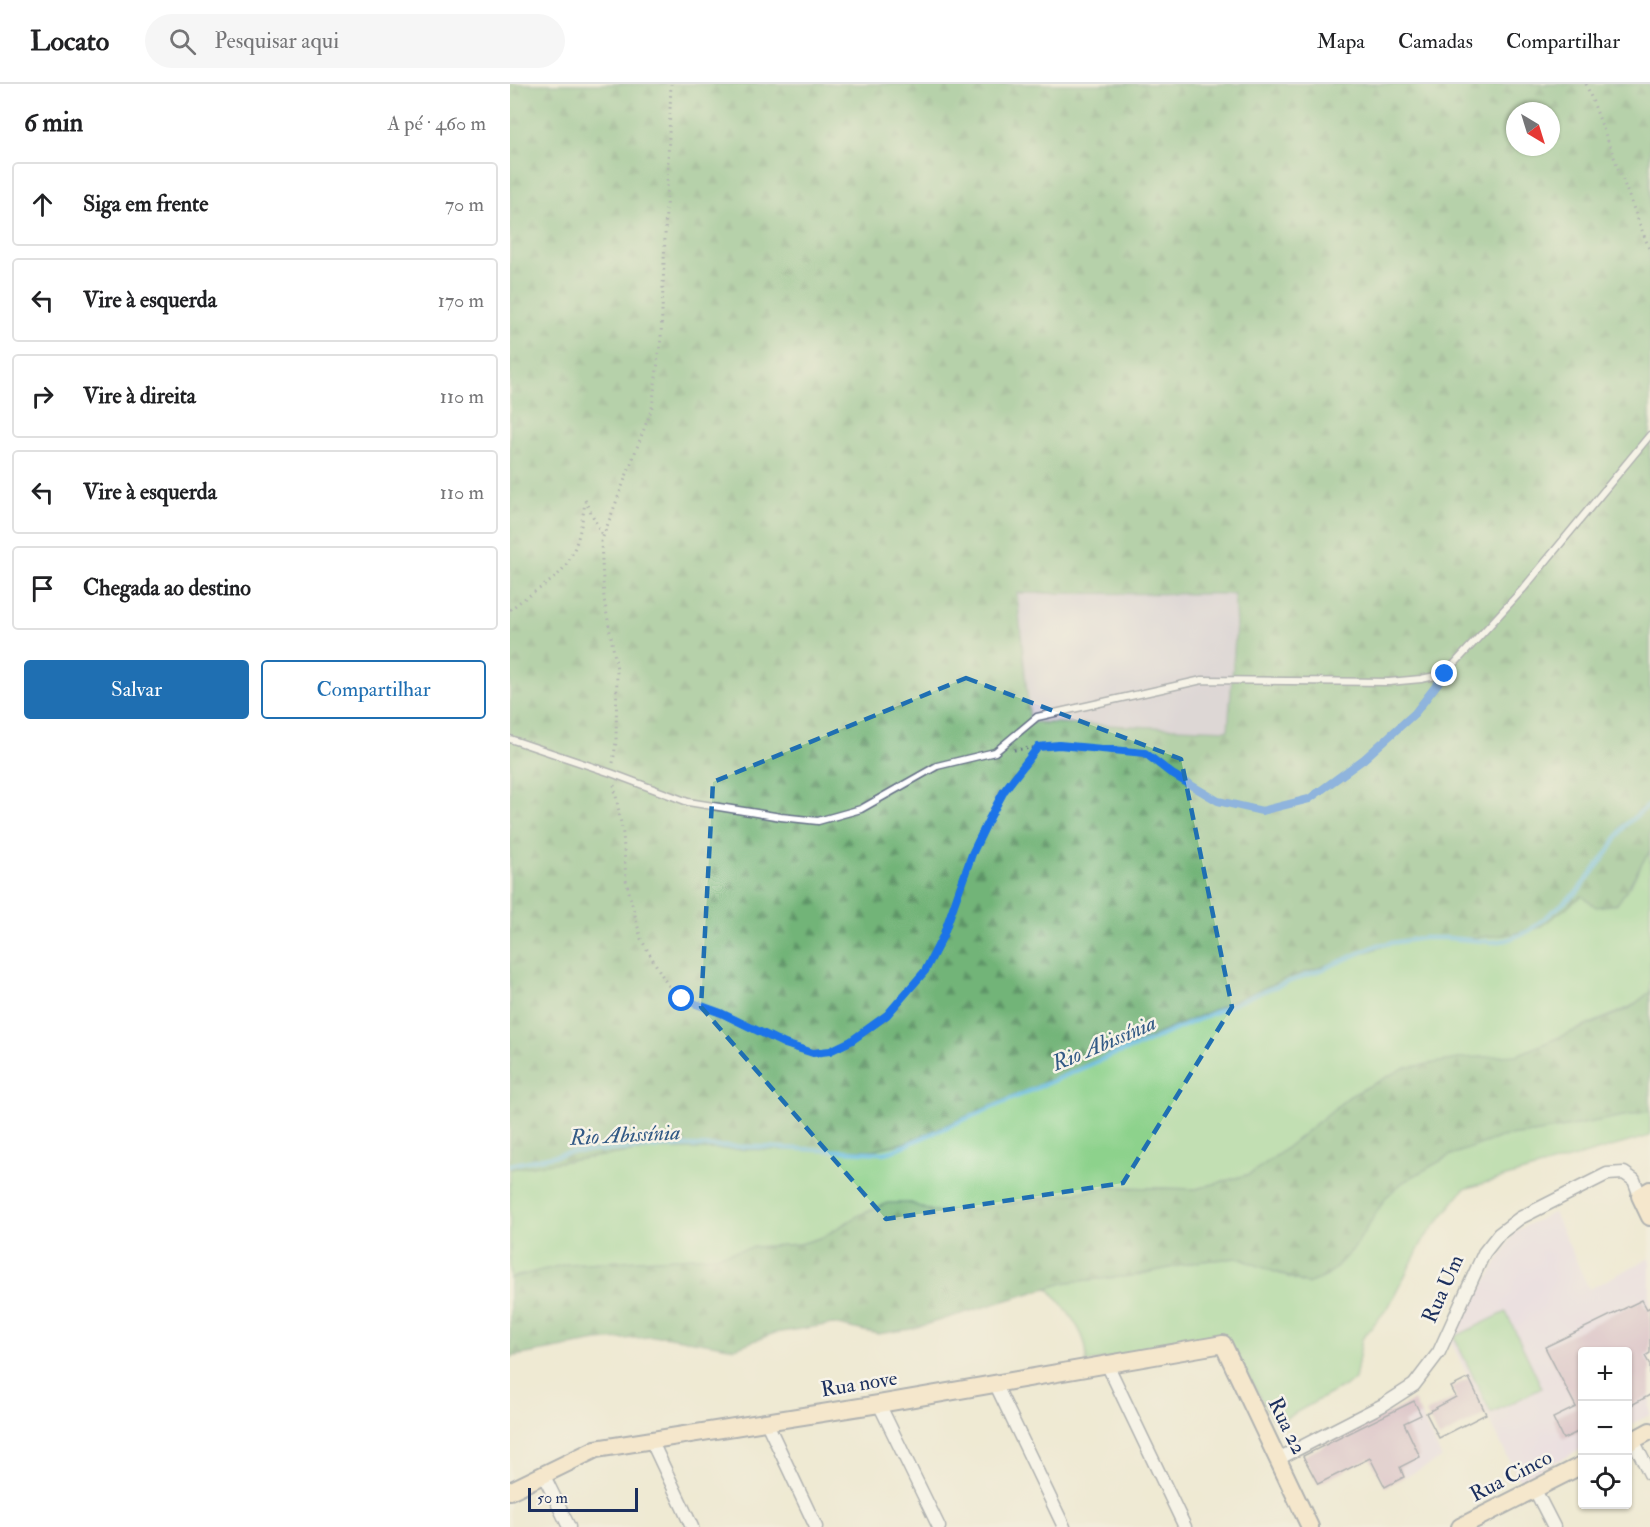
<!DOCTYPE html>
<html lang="pt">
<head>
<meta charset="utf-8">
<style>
  :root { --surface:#fff; --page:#f6f6f6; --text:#202124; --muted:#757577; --line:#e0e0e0; --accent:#1f6fb2 }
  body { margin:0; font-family:"IM FELL Double Pica",serif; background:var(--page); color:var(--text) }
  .controls { position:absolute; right:18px; bottom:18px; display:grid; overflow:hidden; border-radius:6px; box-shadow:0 2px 4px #0004 }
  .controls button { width:54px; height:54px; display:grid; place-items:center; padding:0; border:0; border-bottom:2px solid var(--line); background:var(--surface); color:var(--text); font:30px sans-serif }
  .compass { position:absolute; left:996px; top:18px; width:54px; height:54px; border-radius:50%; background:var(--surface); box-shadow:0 2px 4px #0004; rotate:142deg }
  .scale { position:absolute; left:18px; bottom:15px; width:110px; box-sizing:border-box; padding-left:6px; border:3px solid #1b2f5e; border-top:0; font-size:16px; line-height:21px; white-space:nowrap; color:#1b2f5e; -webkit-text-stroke:4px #f7f3e8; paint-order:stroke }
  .stop { position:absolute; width:18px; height:18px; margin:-14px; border:4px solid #1a73e8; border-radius:50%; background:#fff }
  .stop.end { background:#1a73e8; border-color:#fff; box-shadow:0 2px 6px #0008 }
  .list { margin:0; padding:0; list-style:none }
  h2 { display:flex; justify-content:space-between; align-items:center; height:78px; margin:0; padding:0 24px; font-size:26px }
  h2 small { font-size:20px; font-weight:400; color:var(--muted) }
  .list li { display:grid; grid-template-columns:39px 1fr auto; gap:18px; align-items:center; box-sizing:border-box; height:84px; margin:0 12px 12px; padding:0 12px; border:2px solid var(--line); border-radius:6px }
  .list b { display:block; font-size:22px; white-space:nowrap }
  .list em { font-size:20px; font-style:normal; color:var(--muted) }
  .actions { display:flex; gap:12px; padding:18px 24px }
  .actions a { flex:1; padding:14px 0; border:2px solid var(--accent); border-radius:6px; text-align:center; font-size:21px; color:var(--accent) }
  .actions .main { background:var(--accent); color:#fff }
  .icon { flex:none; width:33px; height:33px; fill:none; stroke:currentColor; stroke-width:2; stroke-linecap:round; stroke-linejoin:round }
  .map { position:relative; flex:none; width:1140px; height:1443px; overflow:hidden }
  header { display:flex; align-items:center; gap:36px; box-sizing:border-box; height:84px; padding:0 30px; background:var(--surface); border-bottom:2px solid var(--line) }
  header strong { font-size:28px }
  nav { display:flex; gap:33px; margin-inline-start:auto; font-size:21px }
  .search { width:420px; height:54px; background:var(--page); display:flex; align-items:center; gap:15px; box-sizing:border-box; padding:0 21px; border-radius:33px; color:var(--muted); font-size:22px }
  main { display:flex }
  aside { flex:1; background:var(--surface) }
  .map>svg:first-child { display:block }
</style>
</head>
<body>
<header>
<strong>Locato</strong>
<div class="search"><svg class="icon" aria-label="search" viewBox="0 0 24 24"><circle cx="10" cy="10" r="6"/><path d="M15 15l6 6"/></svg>Pesquisar aqui</div>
<nav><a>Mapa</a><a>Camadas</a><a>Compartilhar</a></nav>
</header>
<main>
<aside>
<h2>6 min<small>A pé · 460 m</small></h2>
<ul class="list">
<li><svg class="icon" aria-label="ahead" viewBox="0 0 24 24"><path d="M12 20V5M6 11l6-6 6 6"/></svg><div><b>Siga em frente</b></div><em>70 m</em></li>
<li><svg class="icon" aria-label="left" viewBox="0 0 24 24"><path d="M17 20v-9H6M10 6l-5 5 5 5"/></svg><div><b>Vire à esquerda</b></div><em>170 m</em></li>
<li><svg class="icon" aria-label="right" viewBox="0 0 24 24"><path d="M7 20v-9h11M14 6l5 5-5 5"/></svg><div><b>Vire à direita</b></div><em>110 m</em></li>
<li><svg class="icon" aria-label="left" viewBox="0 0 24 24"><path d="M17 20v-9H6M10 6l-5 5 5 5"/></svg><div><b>Vire à esquerda</b></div><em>110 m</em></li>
<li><svg class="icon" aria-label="arrive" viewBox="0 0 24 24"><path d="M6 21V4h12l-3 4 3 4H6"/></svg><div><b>Chegada ao destino</b></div></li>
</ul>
<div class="actions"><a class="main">Salvar</a><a>Compartilhar</a></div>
</aside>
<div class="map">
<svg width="1140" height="1443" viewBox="0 0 1140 1443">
  <defs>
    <pattern id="forest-firs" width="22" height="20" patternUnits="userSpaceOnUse" patternTransform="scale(1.5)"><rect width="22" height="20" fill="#72b478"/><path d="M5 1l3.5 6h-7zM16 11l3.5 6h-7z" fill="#5d9366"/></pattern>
  </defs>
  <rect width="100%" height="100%" fill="#f7f3e8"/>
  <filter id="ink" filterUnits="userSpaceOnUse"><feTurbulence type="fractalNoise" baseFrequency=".0167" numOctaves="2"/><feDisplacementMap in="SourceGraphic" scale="12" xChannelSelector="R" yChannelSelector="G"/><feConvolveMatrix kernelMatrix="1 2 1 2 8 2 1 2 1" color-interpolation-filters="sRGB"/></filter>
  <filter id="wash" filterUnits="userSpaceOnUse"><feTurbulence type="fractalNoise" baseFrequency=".008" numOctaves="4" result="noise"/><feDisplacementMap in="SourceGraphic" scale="24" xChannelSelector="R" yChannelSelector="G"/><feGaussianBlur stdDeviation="1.35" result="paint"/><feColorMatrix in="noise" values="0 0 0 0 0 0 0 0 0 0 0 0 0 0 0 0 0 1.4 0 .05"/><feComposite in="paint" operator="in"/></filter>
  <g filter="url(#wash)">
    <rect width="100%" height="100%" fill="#efead3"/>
    <g fill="#e6d3f0">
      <polygon points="1044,1128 1079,1205 1140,1174 1140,1331 1118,1342 1118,1268 1072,1268 1072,1365 1009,1396 941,1258 1005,1147"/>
      <polygon points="904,1317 932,1374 895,1393 866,1335"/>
    </g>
    <polygon fill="#c8c0d8" points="507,509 725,510 726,541 719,646 520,638"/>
    <g fill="#8dd28c" stroke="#548075" stroke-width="1.5">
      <polygon points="1140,767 1140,908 1120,923 1007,971 981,974 840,1012 770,1069 740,1090 686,1105 602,1103 452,1127 432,1129 414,1125 401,1119 349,1131 313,1153 290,1160 245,1163 204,1172 57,1180 0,1194 0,1085 141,1065 361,1066 397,1058 775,895 895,855 952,855 1001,850 1028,844 1072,812 1120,803 1131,780"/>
      <path d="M1140 1027V1052L954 1105 914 1155 879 1222 852 1255 845 1296 776 1334 762 1335 717 1254H696L576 1279C581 1252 556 1226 541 1207L537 1204 557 1198 622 1192 691 1177 728 1174 797 1200 817 1192 844 1164 876 1113 893 1098 941 1071 991 1053 1030 1048Z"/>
      <polygon points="996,1228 1032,1304 981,1329 944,1253"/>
    </g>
    <g fill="url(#forest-firs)" stroke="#46726b" stroke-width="1.5" fill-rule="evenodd">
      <path d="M0 0H1140V767C1128 784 1120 803 1107 820L1086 823 1072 812 1028 844 1001 850 952 855H895L775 895 397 1058 361 1066 141 1065 0 1085ZM1005 27H1041V63H1005ZM507 509 724 510 726 541 718 646 520 638Z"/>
      <polygon points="1140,908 1140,1027 1029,1048 991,1053 941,1071 893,1098 876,1113 844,1164 817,1192 797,1200 728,1174 691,1177 622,1192 557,1198 401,1245 368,1250 323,1240 265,1249 225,1264 153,1252 87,1257 0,1273 0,1194 57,1180 204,1172 245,1163 290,1160 313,1153 349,1131 378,1119 401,1119 414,1125 432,1129 452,1127 602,1103 686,1105 740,1090 770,1069 840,1012 894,984 954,974 1007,971 1120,924"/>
    </g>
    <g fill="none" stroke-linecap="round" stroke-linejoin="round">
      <polyline stroke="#64bbe1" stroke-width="4.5" points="0,1081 62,1068 176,1062 252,1063 374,1069 382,1067 602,971 628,962 746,910 813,885 868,861 913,854 938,854 982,858 997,856 1019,847 1067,808 1098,768 1114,742 1140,720"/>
    </g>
    <g id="blocks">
      <g fill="#caa0c1">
        <polygon points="1132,1216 1137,1225 1140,1223 1140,1269 1135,1272 1140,1281 1140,1311 1118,1323 1118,1268 1072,1268 1072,1346 1053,1355 1043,1334 1066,1323 1035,1263"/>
        <polygon points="959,1294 976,1330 929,1354 916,1329 946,1313 941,1303"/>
        <polygon points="904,1317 911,1331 894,1339 910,1373 890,1383 894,1393 875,1403 860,1374 808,1400 793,1372"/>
      </g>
    </g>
  </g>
  <g filter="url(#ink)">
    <use href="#blocks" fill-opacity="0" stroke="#657087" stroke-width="1.5"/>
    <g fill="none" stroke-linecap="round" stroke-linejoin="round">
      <defs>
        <polyline id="lane" points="0,655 101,689 178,718 271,733 308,737 351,725 427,682 485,668 527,633 692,596 879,598 911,595 935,590 1013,505 1140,351"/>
        <g id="street">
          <polyline points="597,1280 675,1443"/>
          <polyline points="485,1299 554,1443"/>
          <polyline points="369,1320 429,1443"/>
          <polyline points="256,1337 306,1443"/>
          <polyline points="141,1356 182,1443"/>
          <polyline points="1123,1356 1140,1390"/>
          <polyline points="768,1375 873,1321 904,1301 929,1268 974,1169 989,1150 1010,1134 1097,1090 1114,1089 1124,1096 1130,1112"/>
          <polyline points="33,1390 59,1443"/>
          <polyline points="1025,1406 1044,1443"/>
        </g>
        <g id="secondary">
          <polyline points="1140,1106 1130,1112 1140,1133"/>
          <polyline points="1118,1359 1140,1347"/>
          <polyline points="0,1407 86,1365 369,1320 713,1260 800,1443"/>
          <polyline points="950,1443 1072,1381"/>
        </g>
      </defs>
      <use href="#lane" stroke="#657087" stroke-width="9"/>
      <use href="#street" stroke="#657087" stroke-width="15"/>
      <use href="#secondary" stroke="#657087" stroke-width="20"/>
      <g stroke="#657087" stroke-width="3" stroke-dasharray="1.5 4.5" stroke-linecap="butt">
        <polyline points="1076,0 1140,167"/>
        <polyline points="75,416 93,453"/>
        <path d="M0 526C13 514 29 506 43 495 66 476 71 446 75 418"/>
        <polyline points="504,666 549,661 635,669 662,690 708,717 752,727 799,715 854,675 905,629 926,601"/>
        <polyline points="103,679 106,658 107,585 94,515 91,458 142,324 151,254 161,0"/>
        <polyline points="104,701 113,750 116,796 131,855 157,900 172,915 211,929 275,960 303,969 320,967 341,957 377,931 415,887 433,852 462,770 478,737 494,707 527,663"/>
      </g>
      <use href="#lane" stroke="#fff" stroke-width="6"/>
      <use href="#street" stroke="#fff" stroke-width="12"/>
      <use href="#secondary" stroke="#fce5c4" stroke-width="16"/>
    </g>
  </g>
  <g fill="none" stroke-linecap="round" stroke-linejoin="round" filter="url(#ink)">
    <polyline stroke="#1a73e8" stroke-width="8" points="172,915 211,929 275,960 303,969 320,967 341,957 377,931 415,887 433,852 462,770 478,737 494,707 528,663 549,661 635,669 662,690 708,717 752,727 799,715 854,675 905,629 935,590"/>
  </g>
  <path d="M0 0H1140V1443H0ZM456 594 671 675 722 923 613 1099 376 1135 191 923 203 698Z" fill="#efead3" fill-opacity=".55" fill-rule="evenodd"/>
  <path fill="none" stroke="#1f6fb2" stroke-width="4.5" stroke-dasharray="12 8" stroke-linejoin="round" d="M456 594 671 675 722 923 613 1099 376 1135 191 923 203 698Z"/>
  <g text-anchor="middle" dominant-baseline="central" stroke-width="5" stroke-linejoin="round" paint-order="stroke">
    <g font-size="21" fill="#1b2f5e" stroke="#f7f3e8">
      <text transform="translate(933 1205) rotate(-66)">Rua Um</text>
      <text transform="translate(349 1300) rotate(-9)">Rua nove</text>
      <text transform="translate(777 1342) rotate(64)">Rua 22</text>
      <text transform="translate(1001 1392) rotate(-27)">Rua Cinco</text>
    </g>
    <g font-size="22" font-style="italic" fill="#315985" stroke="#f7f3e8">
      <text transform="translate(594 959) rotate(-23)">Rio Abissínia</text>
      <text transform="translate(115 1051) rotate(-3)">Rio Abissínia</text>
    </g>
  </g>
</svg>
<div class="controls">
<button>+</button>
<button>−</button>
<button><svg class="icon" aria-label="locate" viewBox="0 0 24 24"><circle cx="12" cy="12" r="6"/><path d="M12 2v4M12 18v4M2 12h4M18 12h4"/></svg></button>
</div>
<svg class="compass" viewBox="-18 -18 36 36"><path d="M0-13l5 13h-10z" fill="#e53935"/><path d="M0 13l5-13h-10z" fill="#757577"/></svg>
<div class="scale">50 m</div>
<div class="stop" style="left:172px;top:915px"></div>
<div class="stop end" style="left:935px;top:590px"></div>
</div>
</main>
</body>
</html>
